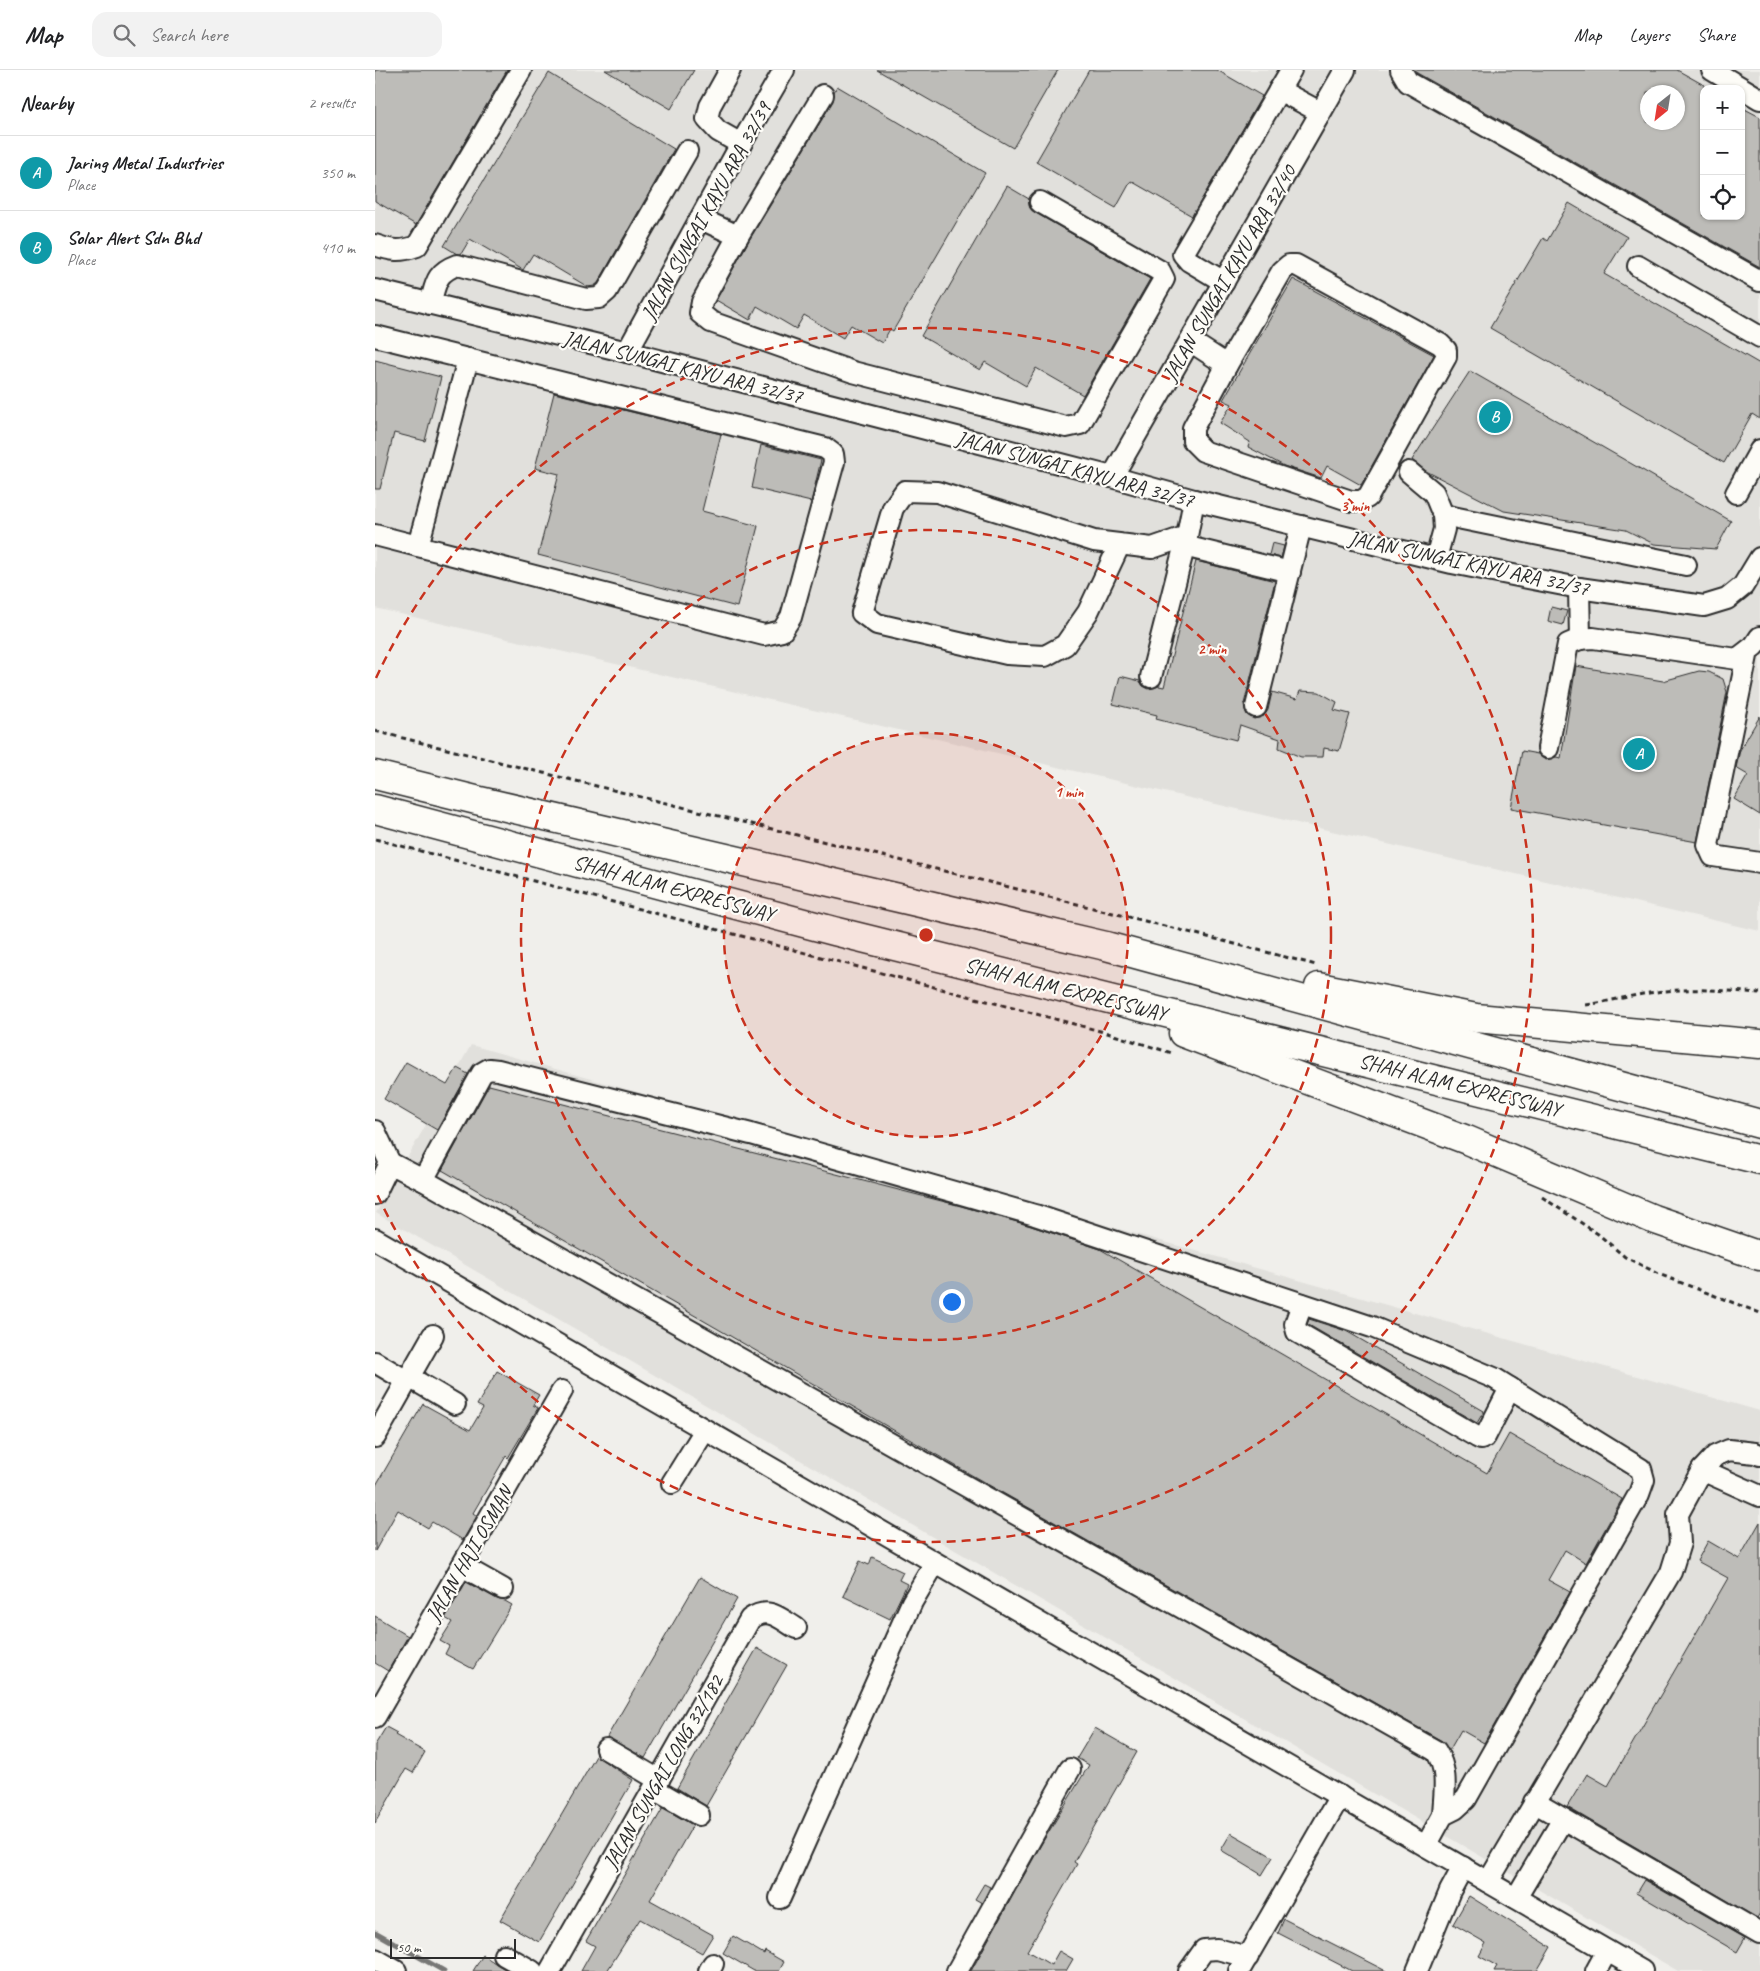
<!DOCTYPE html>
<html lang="en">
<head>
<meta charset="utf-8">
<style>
  :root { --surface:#fff; --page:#f2f2f2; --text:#202124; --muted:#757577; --line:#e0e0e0; --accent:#c8321e }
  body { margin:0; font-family:Caveat,sans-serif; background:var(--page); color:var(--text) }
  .controls { position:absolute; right:15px; top:15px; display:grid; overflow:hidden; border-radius:10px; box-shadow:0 1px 4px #0004 }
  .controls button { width:45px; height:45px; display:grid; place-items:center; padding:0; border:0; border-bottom:1px solid var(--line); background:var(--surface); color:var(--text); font:25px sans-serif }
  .compass { position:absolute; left:1265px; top:15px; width:45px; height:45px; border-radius:50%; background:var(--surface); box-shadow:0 1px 4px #0004; rotate:210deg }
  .scale { position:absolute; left:15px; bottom:12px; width:126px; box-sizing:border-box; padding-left:5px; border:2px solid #2b2b2b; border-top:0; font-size:14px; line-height:18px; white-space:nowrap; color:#2b2b2b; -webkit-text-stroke:4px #fdfcf7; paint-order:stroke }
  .you { position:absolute; left:576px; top:1231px; width:18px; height:18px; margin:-12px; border:4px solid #fff; border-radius:50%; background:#1a73e8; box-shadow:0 0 0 8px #1a73e833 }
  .badge { display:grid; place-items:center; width:32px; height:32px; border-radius:50%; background:var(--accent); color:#fff; font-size:16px; font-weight:700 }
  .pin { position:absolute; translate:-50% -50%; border:2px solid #fff; box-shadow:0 1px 5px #0006 }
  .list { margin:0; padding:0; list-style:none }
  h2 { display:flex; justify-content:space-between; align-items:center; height:65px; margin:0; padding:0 20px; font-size:21px }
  h2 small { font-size:16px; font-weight:400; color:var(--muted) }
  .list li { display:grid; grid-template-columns:32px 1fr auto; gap:15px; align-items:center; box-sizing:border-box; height:75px; padding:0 20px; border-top:1px solid var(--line) }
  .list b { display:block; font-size:19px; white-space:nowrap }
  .list p { margin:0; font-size:16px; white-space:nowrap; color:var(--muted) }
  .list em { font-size:16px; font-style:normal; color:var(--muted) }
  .icon { flex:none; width:28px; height:28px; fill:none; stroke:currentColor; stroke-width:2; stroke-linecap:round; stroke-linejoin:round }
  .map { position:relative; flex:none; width:1385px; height:1901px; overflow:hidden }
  header { display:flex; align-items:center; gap:30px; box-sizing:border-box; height:70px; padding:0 25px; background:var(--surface); border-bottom:1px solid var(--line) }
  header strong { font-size:24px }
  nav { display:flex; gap:28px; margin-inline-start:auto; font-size:18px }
  .search { width:350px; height:45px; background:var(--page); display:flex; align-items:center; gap:12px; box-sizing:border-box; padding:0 18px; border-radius:15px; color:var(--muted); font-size:19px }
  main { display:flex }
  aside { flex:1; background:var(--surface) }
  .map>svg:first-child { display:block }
</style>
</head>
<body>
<header>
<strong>Map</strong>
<div class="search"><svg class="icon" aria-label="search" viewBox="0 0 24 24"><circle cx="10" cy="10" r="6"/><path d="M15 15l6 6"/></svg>Search here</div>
<nav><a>Map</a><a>Layers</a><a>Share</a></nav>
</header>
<main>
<aside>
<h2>Nearby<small>2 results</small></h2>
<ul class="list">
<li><span class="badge" style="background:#0f9aa8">A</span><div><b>Jaring Metal Industries</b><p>Place</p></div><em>350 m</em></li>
<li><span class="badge" style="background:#0f9aa8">B</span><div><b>Solar Alert Sdn Bhd</b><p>Place</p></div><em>410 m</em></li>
</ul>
</aside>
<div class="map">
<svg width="1385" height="1901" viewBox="0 0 1385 1901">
  <rect width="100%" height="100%" fill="#f0efeb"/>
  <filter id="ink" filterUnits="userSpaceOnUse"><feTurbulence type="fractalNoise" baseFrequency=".02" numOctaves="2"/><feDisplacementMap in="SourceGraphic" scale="10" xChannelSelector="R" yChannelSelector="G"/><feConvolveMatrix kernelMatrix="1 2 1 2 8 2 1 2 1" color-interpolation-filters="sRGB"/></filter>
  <g filter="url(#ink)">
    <g fill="#e1e0dc" fill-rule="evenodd">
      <path d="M0 0H1385V861L0 538ZM1329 19H1366V146H1329ZM1272 22H1302V52H1272Z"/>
      <polygon points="96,975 1385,1341 1385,1901 1303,1901 1,1143"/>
    </g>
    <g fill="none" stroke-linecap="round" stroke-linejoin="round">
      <polyline stroke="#777775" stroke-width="5" points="0,1862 69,1901"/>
    </g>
    <g fill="#bdbcb8" stroke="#2b2b2b" fill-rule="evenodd">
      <polygon points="0,0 132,0 41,155 0,131"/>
      <polygon points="230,0 319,0 296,39"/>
      <polygon points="502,0 683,0 638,78"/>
      <polygon points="714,0 842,0 887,26 817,146 756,111 741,138 661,92"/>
      <path d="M1040 0H1302L1329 15V146H1366V37L1385 47V197L1042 3ZM1272 22H1302V52H1272Z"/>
      <polygon points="174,3 299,79 223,213 219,216 213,217 158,184 148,200 95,169 86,184 82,184 69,176"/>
      <polygon points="462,16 610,103 518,261 515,259 507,273 476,255 468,268 429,245 421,259 382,236 375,250 341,230 373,172 458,31 459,22"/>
      <polygon points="632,116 654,129 655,138 659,142 775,209 708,325 661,298 651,316 610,292 605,300 546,266"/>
      <polygon points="1194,133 1252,167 1229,204 1385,294 1385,349 1377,344 1349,393 1115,258 1168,168 1172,171"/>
      <polygon points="918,209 1059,285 986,415 952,396 946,408 909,396 873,377 875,372 845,353 857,334 848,330"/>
      <polygon points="0,290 66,307 50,371 19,363 5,419 0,419"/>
      <polygon points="1095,301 1356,451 1341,479 1279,474 1251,460 1129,441 1051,401 1037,390"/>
      <polygon points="179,323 346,364 327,441 383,456 362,537 163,485 184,404 160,398"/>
      <polygon points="386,375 446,390 436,432 377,418"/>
      <polygon points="897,473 909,476 906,488 894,485"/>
      <polygon points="821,491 900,511 869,634 870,640 872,645 879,649 889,646 893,640 897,622 922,629 925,621 944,622 962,632 959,640 975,644 964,681 949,678 948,687 926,687 904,678 905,669 865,655 861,670 781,649 782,645 738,634 745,606 765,611 768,616 774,619 784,616 789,617"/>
      <polygon points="1176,537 1192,541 1188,555 1173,551"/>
      <polygon points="1201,596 1288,611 1324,601 1334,602 1348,609 1352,622 1322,772 1136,738 1147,681 1163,684 1171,690 1181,687 1186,688"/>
      <polygon points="1385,646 1385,745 1359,729 1373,705 1361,698 1365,680"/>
      <polygon points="31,992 72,1015 82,998 93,1004 62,1060 9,1029"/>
      <polygon points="114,1015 586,1136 656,1156 725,1179 1112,1403 1134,1364 1247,1429 1211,1493 1190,1480 1173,1510 1195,1522 1109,1673 1086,1660 1074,1681 1067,1671 626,1422 67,1100"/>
      <polygon points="934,1249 971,1261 1109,1341 1102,1353 932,1254"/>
      <polygon points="122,1301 164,1325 158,1335 163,1338 133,1388 131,1386 98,1443 102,1446 88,1470 57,1452 53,1458 23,1440 0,1481 0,1417 48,1334 95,1360 108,1338 102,1335"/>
      <polygon points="1385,1452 1385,1843 1382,1848 1192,1737 1212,1704 1233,1716 1353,1508 1322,1491 1333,1471 1364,1489"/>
      <polygon points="497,1487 528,1502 524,1510 532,1514 515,1549 468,1526 485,1491 494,1495"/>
      <polygon points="325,1507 362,1529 270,1688 232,1667"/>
      <polygon points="91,1512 122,1529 130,1531 137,1535 98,1599 70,1584 74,1576 65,1571 77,1552 70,1548"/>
      <polygon points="0,1546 33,1566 13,1601 0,1593"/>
      <polygon points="382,1578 412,1595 331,1736 302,1718"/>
      <polygon points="11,1657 22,1663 20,1665 50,1682 38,1703 31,1699 0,1753 0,1675"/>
      <polygon points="720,1658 762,1682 699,1792 702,1794 652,1881 676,1895 684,1881 698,1889 691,1901 596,1901 667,1773 714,1695 702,1688"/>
      <polygon points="221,1686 258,1710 164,1872 125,1850"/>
      <polygon points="288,1738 318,1755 275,1830 338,1865 327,1883 265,1849 232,1901 206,1901 220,1876 211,1871"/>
      <polygon points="856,1763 898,1787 887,1805 846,1780"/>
      <polygon points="1269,1810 1370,1868 1362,1882 1261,1823"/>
      <polygon points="609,1814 615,1817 607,1833 600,1829"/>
      <polygon points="1094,1826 1176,1877 1162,1901 1119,1901 1122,1896 1104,1886 1111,1873 1078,1854"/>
      <polygon points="909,1849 1011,1901 977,1901 903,1863"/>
      <polygon points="358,1866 389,1884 390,1881 409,1892 404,1901 379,1901 348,1883"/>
      <polygon points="108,1885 123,1895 133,1901 98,1901"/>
    </g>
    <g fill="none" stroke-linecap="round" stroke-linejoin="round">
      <defs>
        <g id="minor">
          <polyline points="355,0 335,36 332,49 343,61 366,74"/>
          <polyline points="1026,0 1033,12 1385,211"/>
          <polyline points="1337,0 1385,29"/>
          <polyline points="904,20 945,42"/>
          <polyline points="326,149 363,166 448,25"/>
          <polyline points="363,166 327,232 325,243 336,252 478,302 691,357 705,354 789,209 785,201 665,132"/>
          <path d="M0 175C17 181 25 182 42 176L146 0"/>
          <polygon points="914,195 921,195 1065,274 1071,280 1071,287 993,427 986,431 976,431 828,381 818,371 818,358 852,295 907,201"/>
          <polyline points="1263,196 1385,267"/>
          <polyline points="849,212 814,191 808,184 916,0"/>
          <polyline points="0,220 252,282 737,407 819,430 1077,493 1204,518 1329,536 1352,529 1368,516 1385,488"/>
          <path d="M55 234C61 214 60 203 82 195L211 229 224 228 232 221 312 81"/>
          <polyline points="0,266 450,378 458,384 459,392 416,547 407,561 389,565 0,465"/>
          <polyline points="815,271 852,295"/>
          <polyline points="252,282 366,74 409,0"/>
          <polyline points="1034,402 1059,423 1068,445 1069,459 1061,488"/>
          <polyline points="737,407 970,0"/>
          <polyline points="1361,423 1385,380"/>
          <polyline points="1068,445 1311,495"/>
          <polyline points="745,474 713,542 690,575 670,586 632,584 502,554 487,543 518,438 530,421 562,422 719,471 777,478 812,466 819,430"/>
          <polyline points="43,476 93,289"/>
          <polyline points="809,476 915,502"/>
          <polyline points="1204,518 1205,569 1218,568 1362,589 1379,576 1385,567"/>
          <polyline points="1373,581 1333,775 1338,786 1385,793"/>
          <polyline points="776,607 812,466"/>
          <polyline points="881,637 926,456"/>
          <polyline points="1173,678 1193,574 1205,569"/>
          <polyline points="0,1061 15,1093"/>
          <polyline points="48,1110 107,1003 114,999 123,1000 376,1064 660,1145 997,1257 1119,1308 1266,1399 1269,1410 1264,1424 1091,1729 1080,1739 1068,1745 1051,1776"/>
          <path d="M0 1124 15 1093 48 1110 1061 1681C1074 1702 1069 1722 1068 1745"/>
          <polyline points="0,1169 1267,1901"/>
          <polyline points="927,1234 920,1254 922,1262 1102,1367 1106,1369 1110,1367 1135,1318"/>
          <polyline points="0,1292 32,1311"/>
          <polyline points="34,1307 80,1334"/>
          <polyline points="0,1367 58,1265"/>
          <polyline points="1327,1400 1385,1426"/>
          <polyline points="297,1413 330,1360"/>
          <polyline points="87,1496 128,1519"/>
          <polyline points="0,1647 187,1321"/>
          <polyline points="231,1679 284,1710"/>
          <polyline points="279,1719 324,1745"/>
          <polyline points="1159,1732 1385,1863"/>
          <polyline points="1113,1812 1296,1502 1305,1473 1303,1444 1327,1400 1340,1386 1354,1380 1380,1383 1385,1385"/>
          <polyline points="405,1828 537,1532 560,1493"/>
          <polyline points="1141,1828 1188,1749"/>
          <polyline points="129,1885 157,1901"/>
          <polyline points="0,1889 21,1901"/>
          <path d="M175 1901 375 1549C394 1536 404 1548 421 1558"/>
          <polyline points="334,1901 338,1894"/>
          <polyline points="582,1901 695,1699"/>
          <polyline points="814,1901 829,1880 842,1879 873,1887"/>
          <polyline points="864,1901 965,1726"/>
          <polyline points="1042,1901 1075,1821 1088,1797"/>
          <polyline points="1221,1901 1232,1881"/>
        </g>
        <g id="highway">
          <polyline points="0,705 101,730 731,876 1385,1054"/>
          <polyline points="0,739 459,861 1385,1090"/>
          <polyline points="944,917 1101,948 1385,974"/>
          <polyline points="808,963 1092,1070 1278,1149 1385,1186"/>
        </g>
      </defs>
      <use href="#minor" stroke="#2b2b2b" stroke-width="24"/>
      <use href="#highway" stroke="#2b2b2b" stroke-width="31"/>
      <g stroke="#2b2b2b" stroke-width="3" stroke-dasharray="5 4" stroke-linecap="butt">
        <path d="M0 661C313 740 628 813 941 895"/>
        <polyline points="0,769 729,962 797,983"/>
        <path d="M1211 935C1238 931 1264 923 1291 921 1323 918 1354 921 1385 923"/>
        <polyline points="1167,1127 1223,1164 1250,1187 1286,1205 1385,1243"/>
      </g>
      <use href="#minor" stroke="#fdfcf7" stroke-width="20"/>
      <use href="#highway" stroke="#fdfcf7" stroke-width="28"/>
    </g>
  </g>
  <circle cx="551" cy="865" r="202" fill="#c8321e" fill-opacity=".12"/>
  <g fill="none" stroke="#c8321e" stroke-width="2.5" stroke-dasharray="9 6">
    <circle cx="551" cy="865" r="202"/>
    <circle cx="551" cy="865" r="405"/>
    <path d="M1 608A607 607 0 1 1 1 1122"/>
  </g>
  <g text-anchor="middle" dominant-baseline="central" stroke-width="4.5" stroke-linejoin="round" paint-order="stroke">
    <g font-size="21" fill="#2b2b2b" stroke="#fdfcf7">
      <text transform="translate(331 141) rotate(-61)">JALAN SUNGAI KAYU ARA 32/39</text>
      <text transform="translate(854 203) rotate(-60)">JALAN SUNGAI KAYU ARA 32/40</text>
      <text transform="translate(308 297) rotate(14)">JALAN SUNGAI KAYU ARA 32/37</text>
      <text transform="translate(700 399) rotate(15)">JALAN SUNGAI KAYU ARA 32/37</text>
      <text transform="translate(1094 493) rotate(12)">JALAN SUNGAI KAYU ARA 32/37</text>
      <text transform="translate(299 818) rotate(15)">SHAH ALAM EXPRESSWAY</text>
      <text transform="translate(691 919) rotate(14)">SHAH ALAM EXPRESSWAY</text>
      <text transform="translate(1085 1015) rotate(14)">SHAH ALAM EXPRESSWAY</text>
      <text transform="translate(94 1484) rotate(-60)">JALAN HAJI OSMAN</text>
      <text transform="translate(288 1702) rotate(-60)">JALAN SUNGAI LONG 32/182</text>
    </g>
  </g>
  <circle cx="551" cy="865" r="8" fill="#c8321e" stroke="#fdfcf7" stroke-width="2.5"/>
  <g font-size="15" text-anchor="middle" font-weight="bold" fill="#c8321e" stroke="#fdfcf7" stroke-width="4.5" stroke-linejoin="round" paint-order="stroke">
    <text x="980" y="441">3 min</text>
    <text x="837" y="584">2 min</text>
    <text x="694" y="727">1 min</text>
  </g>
</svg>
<div class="controls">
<button>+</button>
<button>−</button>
<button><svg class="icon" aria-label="locate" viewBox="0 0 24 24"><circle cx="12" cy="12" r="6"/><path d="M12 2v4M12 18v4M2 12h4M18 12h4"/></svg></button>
</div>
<svg class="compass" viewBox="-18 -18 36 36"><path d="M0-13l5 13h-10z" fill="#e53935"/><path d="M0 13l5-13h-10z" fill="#757577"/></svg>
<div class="scale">50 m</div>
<div class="you"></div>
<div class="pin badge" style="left:1264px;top:684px;background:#0f9aa8">A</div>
<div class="pin badge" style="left:1120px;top:347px;background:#0f9aa8">B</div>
</div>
</main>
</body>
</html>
